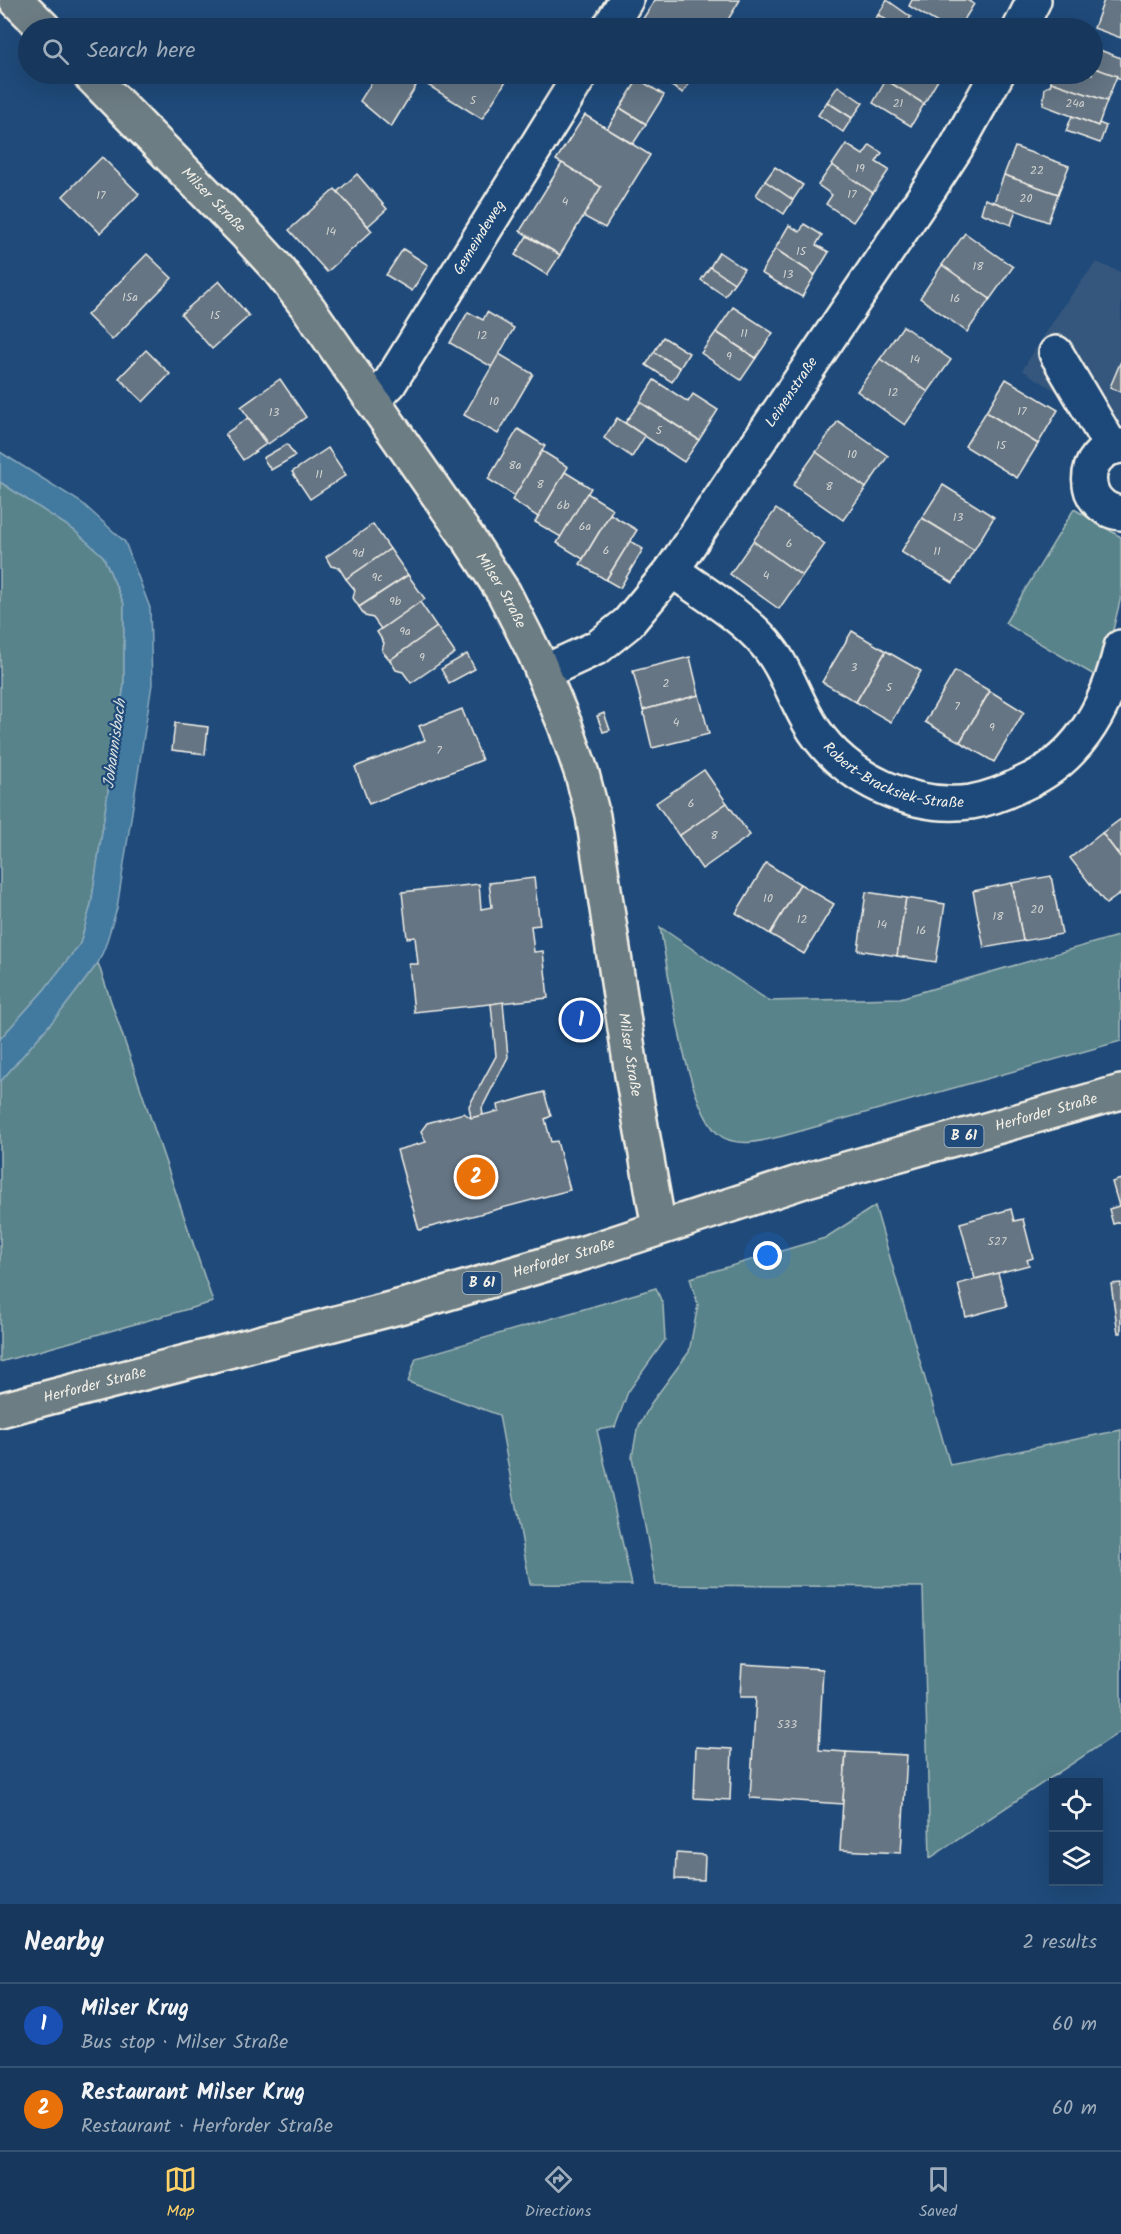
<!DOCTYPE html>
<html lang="en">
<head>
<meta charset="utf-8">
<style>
  :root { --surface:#17385c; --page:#244365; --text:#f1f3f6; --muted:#9eacbb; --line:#365272; --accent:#ffd166 }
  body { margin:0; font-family:Kalam,sans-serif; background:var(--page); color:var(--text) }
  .controls { position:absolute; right:18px; bottom:18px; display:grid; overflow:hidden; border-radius:0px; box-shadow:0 6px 24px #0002 }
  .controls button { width:54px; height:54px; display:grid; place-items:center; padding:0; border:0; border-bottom:2px solid var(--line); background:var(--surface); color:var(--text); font:30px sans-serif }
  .you { position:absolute; left:768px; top:1256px; width:21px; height:21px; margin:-15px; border:4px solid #fff; border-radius:50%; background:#1a73e8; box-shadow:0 0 0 9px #1a73e833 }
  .badge { display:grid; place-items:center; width:39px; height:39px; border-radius:50%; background:var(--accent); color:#fff; font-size:20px; font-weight:700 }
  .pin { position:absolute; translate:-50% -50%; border:3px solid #fff; box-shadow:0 2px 6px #0006 }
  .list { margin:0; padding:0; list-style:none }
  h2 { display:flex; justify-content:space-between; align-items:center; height:78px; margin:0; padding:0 24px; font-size:26px }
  h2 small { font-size:20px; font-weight:400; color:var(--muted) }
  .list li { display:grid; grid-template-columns:39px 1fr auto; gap:18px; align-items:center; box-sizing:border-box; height:84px; padding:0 24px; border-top:2px solid var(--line) }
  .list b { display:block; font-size:22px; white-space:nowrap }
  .list p { margin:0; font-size:20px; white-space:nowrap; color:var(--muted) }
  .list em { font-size:20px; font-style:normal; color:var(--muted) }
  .icon { flex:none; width:33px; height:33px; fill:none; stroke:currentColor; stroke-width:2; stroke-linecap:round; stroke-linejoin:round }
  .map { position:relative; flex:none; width:1121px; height:1904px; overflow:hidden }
  .search { position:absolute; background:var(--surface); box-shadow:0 6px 24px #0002; left:18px; right:18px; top:18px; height:66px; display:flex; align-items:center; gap:15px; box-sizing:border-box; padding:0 21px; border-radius:33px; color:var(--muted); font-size:22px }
  .sheet { height:246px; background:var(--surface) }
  nav { display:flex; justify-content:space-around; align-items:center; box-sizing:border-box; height:84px; border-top:2px solid var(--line); background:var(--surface); font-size:16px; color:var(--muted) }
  nav a { display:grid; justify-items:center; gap:3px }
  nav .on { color:var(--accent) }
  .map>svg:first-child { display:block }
</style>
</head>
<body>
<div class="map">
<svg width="1121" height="1904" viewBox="0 0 1121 1904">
  <rect width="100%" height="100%" fill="#1f4a7a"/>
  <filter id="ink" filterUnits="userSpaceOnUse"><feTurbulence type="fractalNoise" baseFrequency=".0167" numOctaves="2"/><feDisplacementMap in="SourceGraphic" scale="12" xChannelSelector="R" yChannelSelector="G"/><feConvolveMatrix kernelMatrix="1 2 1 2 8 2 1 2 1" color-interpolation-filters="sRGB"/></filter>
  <g filter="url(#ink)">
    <polygon fill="#34577d" points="1096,262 1121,272 1121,423 1081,407 1022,370 1063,306"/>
    <g fill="#58838b" stroke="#a6baba" stroke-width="1.5">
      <polygon points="0,482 74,530 103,556 124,604 124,685 91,905 80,944 44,990 0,1039"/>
      <polygon points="1074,509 1121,537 1121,597 1101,679 1005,623"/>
      <path d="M660 927 769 1001 900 998 1121 935V1041L783 1136C763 1141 734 1149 717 1133 685 1101 669 975 660 927Z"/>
      <polygon points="98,963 213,1302 0,1362 0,1082 63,1009"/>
      <polygon points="875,1206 950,1465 1121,1430 1121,1731 930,1858 923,1587 656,1585 632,1457 637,1430 652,1402 689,1352 698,1305 690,1278 825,1238"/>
      <polygon points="656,1288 663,1305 665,1340 628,1392 615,1427 597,1430 632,1585 530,1584 499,1415 408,1382 416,1358"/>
    </g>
    <polygon fill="#43799f" stroke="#8aa9bc" stroke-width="1.5" points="0,452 82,503 125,542 150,608 152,684 117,908 105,947 98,963 63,1009 0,1082 0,1039 44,990 80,944 91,905 124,685 124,604 103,556 74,530 0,482"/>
    <g fill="#657484" stroke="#f4f1e8" stroke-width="1.5">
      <polygon points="655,0 740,0 723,28 637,28"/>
      <polygon points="887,0 911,17 903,28 899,28 878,15"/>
      <polygon points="912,0 967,0 974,4 959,28 946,28 909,6"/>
      <polygon points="1104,0 1121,0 1121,38 1094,28"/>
      <polygon points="878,15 899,28 871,28 869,27"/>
      <polygon points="1097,49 1121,58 1121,79 1092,67"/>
      <polygon points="1092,67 1117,76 1107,101 1051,82 1051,74 1092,74"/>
      <polygon points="377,74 395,74 416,86 391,127 360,101"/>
      <polygon points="422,74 494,74 506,81 482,119 418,79"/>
      <polygon points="651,74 695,74 683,93"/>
      <polygon points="890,74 934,74 932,77 938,80 924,104 886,80"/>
      <polygon points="638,79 664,95 646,124 620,108"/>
      <polygon points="886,80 924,104 911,126 873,103"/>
      <polygon points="1051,82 1107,101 1098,126 1043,105 1045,88 1050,86"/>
      <polygon points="838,86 863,103 852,118 827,102"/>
      <polygon points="827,102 852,118 843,132 818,115"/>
      <polygon points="620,108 646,124 633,144 607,129"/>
      <polygon points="585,115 650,155 605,228 583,216 601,187 556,160"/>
      <polygon points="1072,116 1098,126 1099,123 1106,126 1100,143 1066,131"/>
      <polygon points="846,144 863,155 870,145 882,153 876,162 889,170 873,193 832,165"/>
      <polygon points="1015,147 1069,166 1058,194 1004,175"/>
      <polygon points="102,157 139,194 100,233 63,196"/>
      <polygon points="562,163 601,187 560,255 520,231"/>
      <polygon points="832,165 873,193 853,222 826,204 832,195 818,185"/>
      <polygon points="775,167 803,185 793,200 765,181"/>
      <polygon points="357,174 387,209 368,226 337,192"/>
      <polygon points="1004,175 1058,194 1048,222 994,202"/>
      <polygon points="765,181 793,200 784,214 756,195"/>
      <polygon points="335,189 372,231 327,272 289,230"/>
      <polygon points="985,199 1016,210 1011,225 981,213"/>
      <polygon points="804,224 822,235 816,245 829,252 815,275 775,249 789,225 800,232"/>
      <polygon points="965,233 1013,267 990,299 942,265"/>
      <polygon points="527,236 560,255 547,275 515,255"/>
      <polygon points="403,249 428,265 412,291 386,275"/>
      <polygon points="775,249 815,275 802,297 761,273"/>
      <polygon points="719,252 744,269 734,283 710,267"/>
      <polygon points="147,254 172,278 112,340 87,315"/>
      <polygon points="942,265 990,299 967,332 920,298"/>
      <polygon points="710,267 734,283 725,296 701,280"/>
      <polygon points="219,281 249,316 212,349 181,314"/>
      <polygon points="733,307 773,333 756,358 716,332"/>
      <polygon points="468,312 483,320 487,312 514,328 492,367 450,343"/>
      <polygon points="903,326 951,360 928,392 880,359"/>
      <polygon points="716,332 756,358 741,380 701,353"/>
      <polygon points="663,337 689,353 680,368 654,352"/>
      <polygon points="146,350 170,374 143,402 119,378"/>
      <polygon points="654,352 680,368 672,382 646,365"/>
      <polygon points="499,354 533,374 498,434 464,415"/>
      <polygon points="880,359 928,392 905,425 857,391"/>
      <polygon points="1121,361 1121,392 1110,387"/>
      <polygon points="280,379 306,417 268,444 241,407"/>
      <polygon points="1006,379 1058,410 1038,444 986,412"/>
      <polygon points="654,380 688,402 693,394 718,410 699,440 640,402"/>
      <polygon points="640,402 699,440 684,462 625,423"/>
      <polygon points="986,412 1038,444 1017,478 965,446"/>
      <polygon points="248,418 266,444 243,460 225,434"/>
      <polygon points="617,418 645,436 632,457 604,438"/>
      <polygon points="838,421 888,456 866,488 816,452"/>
      <polygon points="518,429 545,446 515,496 488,479"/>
      <polygon points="287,444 295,456 271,470 263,458"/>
      <polygon points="328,448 346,475 310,499 292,472"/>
      <polygon points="542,451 568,467 538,517 512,500"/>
      <polygon points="816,452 866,488 843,520 793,485"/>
      <polygon points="565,472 591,488 561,537 535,522"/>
      <polygon points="943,485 994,517 974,550 922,518"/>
      <polygon points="587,493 613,509 583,559 557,543"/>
      <polygon points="776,509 825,544 802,576 753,541"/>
      <polygon points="610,514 637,530 606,580 580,564"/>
      <polygon points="922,518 974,550 953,583 901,552"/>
      <polygon points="373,524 390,549 346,579 339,568 331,566 326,557"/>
      <polygon points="630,541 643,549 620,588 606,580"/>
      <polygon points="753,541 802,576 779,609 730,574"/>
      <polygon points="390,549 408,575 359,607 353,598 355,590 346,579"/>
      <polygon points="408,575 425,599 381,629 373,618 365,616 359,607"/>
      <polygon points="420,602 437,627 390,660 382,651 384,643 377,632"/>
      <polygon points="437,627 455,653 411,683 403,672 396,670 390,660"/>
      <polygon points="852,631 886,651 856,702 822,682"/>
      <polygon points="886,651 921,671 891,722 856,702"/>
      <polygon points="467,654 475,669 449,683 441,669"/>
      <polygon points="690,657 699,695 643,710 633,671"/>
      <polygon points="955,671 990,691 960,742 925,722"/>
      <polygon points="990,691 1024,712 994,762 960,742"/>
      <polygon points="699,695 709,734 652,748 643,710"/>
      <polygon points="462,709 482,760 369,804 355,767 425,740 419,726"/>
      <polygon points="604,713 610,730 603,732 597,716"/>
      <polygon points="175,723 208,727 205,754 172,750"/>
      <polygon points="704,770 727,803 679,836 656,803"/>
      <polygon points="727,803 750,835 702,869 679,836"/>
      <polygon points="1121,819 1121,858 1102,833"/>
      <polygon points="1102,833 1121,858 1121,893 1106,904 1070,858"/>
      <polygon points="766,863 800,884 770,934 736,913"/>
      <polygon points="1051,876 1062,934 1023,941 1012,883"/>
      <polygon points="534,878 540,925 531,926 534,952 543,951 548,998 414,1012 409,964 418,964 415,937 407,938 402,892 479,884 481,909 492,907 489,883"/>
      <polygon points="1012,883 1023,941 984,948 973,891"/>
      <polygon points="800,884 834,904 804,954 770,934"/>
      <polygon points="866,892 906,898 897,956 858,950"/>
      <polygon points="906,898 945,904 936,962 897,956"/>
      <polygon points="503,1002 508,1057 482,1108 483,1115 471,1118 469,1106 496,1056 491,1004"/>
      <polygon points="544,1092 551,1116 545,1119 551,1142 557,1141 570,1190 419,1230 397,1150 426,1142 421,1131 427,1123 464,1113 471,1118 499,1111 498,1105"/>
      <polygon points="1121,1179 1121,1222 1113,1224 1109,1209 1119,1206 1112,1182"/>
      <polygon points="1011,1209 1014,1221 1023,1219 1033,1258 1027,1260 1029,1265 975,1279 960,1223"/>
      <polygon points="998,1273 1007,1306 966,1317 958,1284"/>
      <polygon points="1121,1283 1121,1333 1118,1333 1111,1284"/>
      <polygon points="742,1664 823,1669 819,1750 846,1752 843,1804 750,1798 756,1697 740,1697"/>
      <polygon points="696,1747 732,1749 730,1800 694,1798"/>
      <polygon points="846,1752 907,1755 901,1853 840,1850"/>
      <polygon points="676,1853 705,1855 704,1880 675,1879"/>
    </g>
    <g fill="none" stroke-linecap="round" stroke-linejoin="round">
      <defs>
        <g id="minor">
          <polyline points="609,28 626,0"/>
          <polyline points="1020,28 1034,0"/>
          <polyline points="1056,353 1112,448"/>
          <path id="s1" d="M373 399 389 384 581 74"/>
          <path d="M1121 446C1079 450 1079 508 1121 513"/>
          <path id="s2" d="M672 570C703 593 740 614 765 643 787 668 795 702 814 730 846 778 912 810 971 802 988 799 1006 792 1022 784 1080 759 1108 705 1121 647"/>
          <path id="s3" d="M544 672 598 647 628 623 672 570 930 188 956 148 997 74"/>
        </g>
        <g id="major">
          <polyline points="16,0 44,28"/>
          <path id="s4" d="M89 74 246 234 279 270 309 309 470 541 504 593 535 654 565 725 582 774 593 816 632 1075 659 1228"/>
          <path id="s5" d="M0 1410 414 1303 587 1252 807 1180 1121 1092"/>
        </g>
      </defs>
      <use href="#minor" stroke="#f4f1e8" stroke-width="38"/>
      <use href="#major" stroke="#f4f1e8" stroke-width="38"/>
      <use href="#minor" stroke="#1f4a7a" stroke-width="33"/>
      <use href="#major" stroke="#6d7d84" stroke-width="33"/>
    </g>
  </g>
  <g text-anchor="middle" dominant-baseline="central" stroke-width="4.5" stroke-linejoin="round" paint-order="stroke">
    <g font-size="12" fill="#d0d2cf">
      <text x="473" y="100">5</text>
      <text x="898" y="103">21</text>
      <text x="1075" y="103">24a</text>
      <text x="860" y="168">19</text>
      <text x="1037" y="170">22</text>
      <text x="852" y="194">17</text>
      <text x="101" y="195">17</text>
      <text x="1026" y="198">20</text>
      <text x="565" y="201">4</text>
      <text x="331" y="231">14</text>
      <text x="801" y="251">15</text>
      <text x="978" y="266">18</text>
      <text x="788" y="274">13</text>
      <text x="130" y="297">15a</text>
      <text x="955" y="298">16</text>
      <text x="215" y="315">15</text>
      <text x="744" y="333">11</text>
      <text x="482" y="335">12</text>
      <text x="729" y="356">9</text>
      <text x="915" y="359">14</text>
      <text x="893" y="392">12</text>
      <text x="494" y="401">10</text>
      <text x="1022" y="411">17</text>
      <text x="274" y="412">13</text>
      <text x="659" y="430">5</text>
      <text x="1001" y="445">15</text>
      <text x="852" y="454">10</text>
      <text x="515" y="465">8a</text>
      <text x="319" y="474">11</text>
      <text x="540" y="484">8</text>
      <text x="829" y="486">8</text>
      <text x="563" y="505">6b</text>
      <text x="958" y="517">13</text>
      <text x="585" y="526">6a</text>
      <text x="789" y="543">6</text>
      <text x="606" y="550">6</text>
      <text x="937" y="551">11</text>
      <text x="358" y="553">9d</text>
      <text x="766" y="575">4</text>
      <text x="377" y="577">9c</text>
      <text x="395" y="601">9b</text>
      <text x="405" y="631">9a</text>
      <text x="422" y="657">9</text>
      <text x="854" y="667">3</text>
      <text x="666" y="683">2</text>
      <text x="889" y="687">5</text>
      <text x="957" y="706">7</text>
      <text x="676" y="722">4</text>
      <text x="992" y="727">9</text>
      <text x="439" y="750">7</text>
      <text x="691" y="803">6</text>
      <text x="714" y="835">8</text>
      <text x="768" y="898">10</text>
      <text x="1037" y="909">20</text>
      <text x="998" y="916">18</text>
      <text x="802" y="919">12</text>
      <text x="882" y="924">14</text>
      <text x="921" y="930">16</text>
      <text x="997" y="1241">527</text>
      <text x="787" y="1724">533</text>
    </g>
    <g fill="#1f4a7a" stroke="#b4bfc7" stroke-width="1.5">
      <rect x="944.5" y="1125" width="39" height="22" rx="4.5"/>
      <rect x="462.5" y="1272" width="39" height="22" rx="4.5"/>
    </g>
    <g font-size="14" font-weight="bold" fill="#f4f1e8">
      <text x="964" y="1136">B 61</text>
      <text x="482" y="1283">B 61</text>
    </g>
    <g font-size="15" fill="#f4f1e8" stroke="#1f4a7a">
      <text stroke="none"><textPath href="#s4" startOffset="177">Milser Straße</textPath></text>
      <text stroke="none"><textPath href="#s1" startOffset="194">Gemeindeweg</textPath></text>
      <text stroke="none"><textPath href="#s3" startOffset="381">Leinenstraße</textPath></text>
      <text stroke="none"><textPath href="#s4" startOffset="663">Milser Straße</textPath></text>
      <text stroke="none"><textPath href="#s2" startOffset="315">Robert-Bracksiek-Straße</textPath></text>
      <text stroke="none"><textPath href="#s4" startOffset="1149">Milser Straße</textPath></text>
      <text stroke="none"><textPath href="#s5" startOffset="1088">Herforder Straße</textPath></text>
      <text stroke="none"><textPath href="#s5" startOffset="584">Herforder Straße</textPath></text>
      <text stroke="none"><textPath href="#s5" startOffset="98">Herforder Straße</textPath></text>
    </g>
    <g font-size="16" font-style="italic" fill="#d9dfdd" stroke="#1f4a7a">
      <text transform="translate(115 744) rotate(-82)">Johannisbach</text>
    </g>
  </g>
</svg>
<div class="controls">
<button><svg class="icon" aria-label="locate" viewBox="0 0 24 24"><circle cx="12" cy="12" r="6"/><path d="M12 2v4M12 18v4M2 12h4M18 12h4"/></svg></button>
<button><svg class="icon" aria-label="layers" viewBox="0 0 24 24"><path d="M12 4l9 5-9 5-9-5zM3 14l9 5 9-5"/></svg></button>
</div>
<div class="you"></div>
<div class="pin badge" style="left:581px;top:1020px;background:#1a4fb4">1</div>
<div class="pin badge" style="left:476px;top:1177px;background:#e8710a">2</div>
<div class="search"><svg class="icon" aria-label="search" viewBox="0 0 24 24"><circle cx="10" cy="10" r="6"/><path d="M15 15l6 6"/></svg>Search here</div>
</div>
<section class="sheet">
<h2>Nearby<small>2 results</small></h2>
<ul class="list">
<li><span class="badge" style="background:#1a4fb4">1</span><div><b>Milser Krug</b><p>Bus stop · Milser Straße</p></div><em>60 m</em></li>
<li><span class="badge" style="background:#e8710a">2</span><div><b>Restaurant Milser Krug</b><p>Restaurant · Herforder Straße</p></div><em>60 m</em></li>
</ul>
</section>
<nav>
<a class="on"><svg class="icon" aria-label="map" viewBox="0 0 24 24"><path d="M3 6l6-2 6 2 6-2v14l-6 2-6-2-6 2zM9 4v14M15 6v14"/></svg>Map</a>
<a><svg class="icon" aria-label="directions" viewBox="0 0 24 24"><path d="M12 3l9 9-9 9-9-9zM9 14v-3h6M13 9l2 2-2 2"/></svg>Directions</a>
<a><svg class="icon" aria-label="saved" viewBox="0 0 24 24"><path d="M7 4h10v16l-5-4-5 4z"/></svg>Saved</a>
</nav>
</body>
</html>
